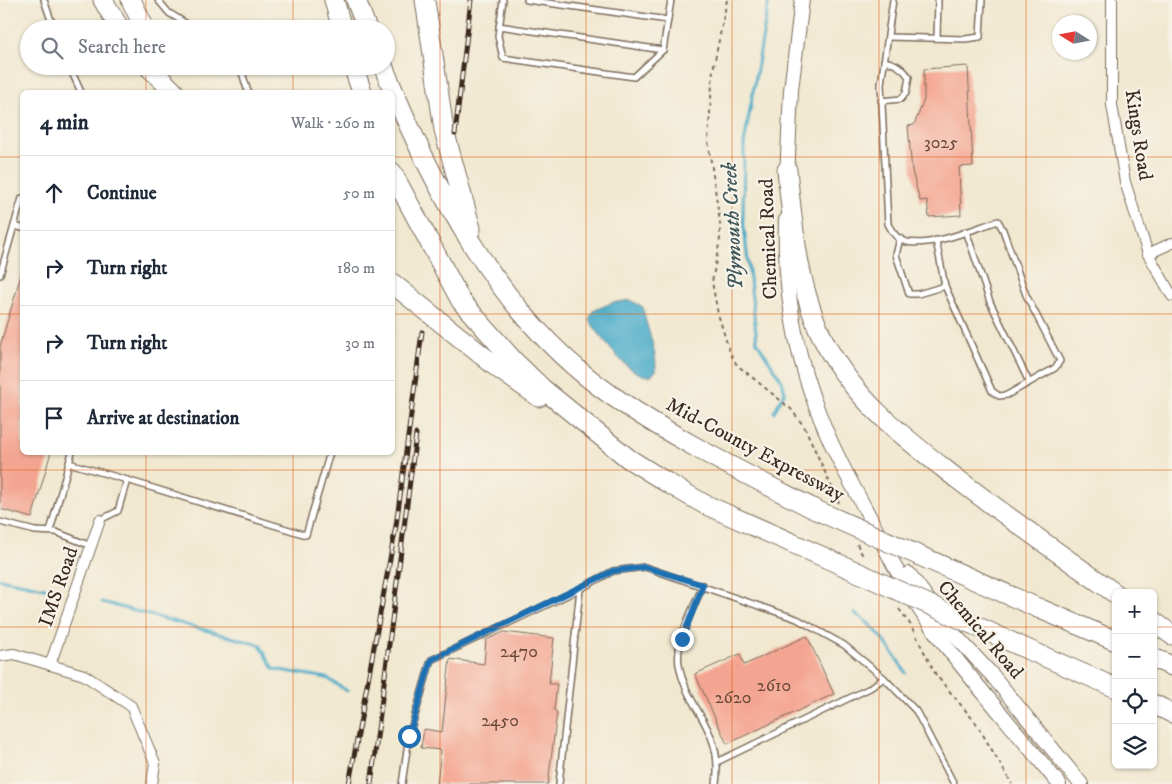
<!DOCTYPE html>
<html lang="en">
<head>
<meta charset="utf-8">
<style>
  :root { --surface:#fff; --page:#f6f6f7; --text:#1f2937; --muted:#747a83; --line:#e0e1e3 }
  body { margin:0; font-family:"IM FELL DW Pica",serif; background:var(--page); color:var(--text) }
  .controls { position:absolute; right:15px; bottom:15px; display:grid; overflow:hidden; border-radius:8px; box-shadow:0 1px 4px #0004 }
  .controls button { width:45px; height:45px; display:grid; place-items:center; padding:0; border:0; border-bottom:1px solid var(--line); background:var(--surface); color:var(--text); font:25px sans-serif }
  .compass { position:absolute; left:1052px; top:15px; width:45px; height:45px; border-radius:50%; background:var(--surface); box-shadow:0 1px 4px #0004; rotate:281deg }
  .stop { position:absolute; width:15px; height:15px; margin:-11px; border:4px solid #1f6fb2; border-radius:50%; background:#fff }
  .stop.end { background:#1f6fb2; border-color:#fff; box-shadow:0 1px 5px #0008 }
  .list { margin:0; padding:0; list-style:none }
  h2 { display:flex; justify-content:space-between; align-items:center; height:65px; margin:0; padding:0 20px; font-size:21px }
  h2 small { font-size:16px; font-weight:400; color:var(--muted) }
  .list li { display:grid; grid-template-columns:32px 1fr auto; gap:15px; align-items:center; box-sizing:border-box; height:75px; padding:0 20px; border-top:1px solid var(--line) }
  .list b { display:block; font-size:19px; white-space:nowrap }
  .list em { font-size:16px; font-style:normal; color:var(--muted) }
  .icon { flex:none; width:28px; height:28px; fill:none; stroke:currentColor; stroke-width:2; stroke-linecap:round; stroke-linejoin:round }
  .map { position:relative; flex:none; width:1172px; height:784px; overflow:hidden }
  .search { position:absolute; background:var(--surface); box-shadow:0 1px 4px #0004; left:20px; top:20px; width:375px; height:55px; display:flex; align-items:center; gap:12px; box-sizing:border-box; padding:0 18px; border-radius:28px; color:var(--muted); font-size:19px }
  .panel { position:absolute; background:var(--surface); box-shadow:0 1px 4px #0004; left:20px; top:90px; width:375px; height:365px; border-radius:8px }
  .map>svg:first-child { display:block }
</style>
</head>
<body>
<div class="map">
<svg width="1172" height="784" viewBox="0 0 1172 784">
  <rect width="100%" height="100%" fill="#f7f3e8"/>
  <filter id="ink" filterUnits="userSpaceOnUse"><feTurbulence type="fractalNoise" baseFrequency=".02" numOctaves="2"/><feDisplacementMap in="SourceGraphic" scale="10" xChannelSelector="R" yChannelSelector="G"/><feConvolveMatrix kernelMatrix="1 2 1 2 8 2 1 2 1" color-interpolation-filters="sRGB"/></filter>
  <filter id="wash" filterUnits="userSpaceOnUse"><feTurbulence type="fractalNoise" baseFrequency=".0096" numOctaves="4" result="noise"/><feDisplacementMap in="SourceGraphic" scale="20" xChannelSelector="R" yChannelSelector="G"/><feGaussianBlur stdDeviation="1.12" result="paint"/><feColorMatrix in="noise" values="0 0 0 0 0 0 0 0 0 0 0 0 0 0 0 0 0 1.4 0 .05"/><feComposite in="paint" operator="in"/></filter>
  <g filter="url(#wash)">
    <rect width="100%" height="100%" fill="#f1e8d0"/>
    <path fill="#48abc8" stroke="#426a73" d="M630 300 643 307C646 329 657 347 656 371L650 376C627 377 601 336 589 320L593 311 611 303Z"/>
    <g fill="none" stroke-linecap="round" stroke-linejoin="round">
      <g stroke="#48abc8" stroke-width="3">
        <polyline points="769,0 744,144 743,218 757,342 782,381 785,392 774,412"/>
        <polyline points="0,579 49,589"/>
        <polyline points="102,602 260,645 274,669 327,678 347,691"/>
        <path d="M854 613C878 627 891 650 906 673"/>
      </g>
    </g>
    <g id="blocks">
      <g fill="#f4a591">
        <polygon points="968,66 973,166 959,167 961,215 929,217 927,200 920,201 912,171 908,126 914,125 924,100 924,69"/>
        <polygon points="22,272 22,452 51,452 32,518 0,509 0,346"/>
        <polygon points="504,632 554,638 549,684 557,684 554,710 557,712 548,784 437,784 441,750 421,748 424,729 442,732 450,659 484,664 486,640"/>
        <polygon points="807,636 834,694 727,744 695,674 740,654 744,665"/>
      </g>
    </g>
  </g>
  <g filter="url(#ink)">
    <use href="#blocks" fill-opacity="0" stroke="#7b6c5c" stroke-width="1"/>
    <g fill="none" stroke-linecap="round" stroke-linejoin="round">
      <defs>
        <g id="lane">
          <polyline points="44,0 54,29"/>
          <polyline points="158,0 169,13 195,29"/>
          <polyline points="503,0 498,36 503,58 634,77 663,50 671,0"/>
          <polyline points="527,0 668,20"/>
          <path d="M893 0 881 84 888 224C892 232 897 240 907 242 933 247 973 229 998 221L1003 230 1026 295 1060 361 1055 368 1007 395 999 396 992 391 945 286 936 240"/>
          <polyline points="499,26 663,50"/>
          <polyline points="888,37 965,39 980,37 982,0"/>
          <polyline points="937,38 938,0"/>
          <polyline points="69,66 81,92"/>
          <polyline points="240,66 248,92"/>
          <path d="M881 101 901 99 906 93 909 77C903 68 896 63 884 61"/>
          <polyline points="14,226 22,228"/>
          <polyline points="966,231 990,302 1029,382"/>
          <polyline points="900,238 896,255 909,294 918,294 945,286"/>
          <polyline points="0,275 22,198"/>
          <polyline points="69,463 72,452"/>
          <polyline points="100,520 118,511 127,480 306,535 330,452"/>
          <polyline points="0,522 35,531 56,532 91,546"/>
          <polyline points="50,531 69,463 127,480"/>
          <path d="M703 585C694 608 675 639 679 665 687 711 724 728 716 784"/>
          <polyline points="717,762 870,688 884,678"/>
          <polyline points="402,784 409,736 431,660 580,589"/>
          <polyline points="559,784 580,589 613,571 645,567 797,619 844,645 884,678 916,711 954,784"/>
        </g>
        <g id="street">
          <polyline points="1112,0 1112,105 1125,182 1148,254 1172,296"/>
          <polyline points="1148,254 1172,243"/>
          <polyline points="0,656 14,654 84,675 131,706 155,763 152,784"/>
          <polyline points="50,665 100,520"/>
        </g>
        <g id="secondary">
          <polyline points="787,178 791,90 802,0"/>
          <path d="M786 220C784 288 795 356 821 419 834 452 851 483 868 514 887 552 906 591 931 626 971 681 1017 731 1059 784"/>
          <polyline points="909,574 952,632 992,675 1081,784"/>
        </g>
        <g id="highway">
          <polyline points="103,0 120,29"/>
          <polyline points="131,0 145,29"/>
          <polyline points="334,0 342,29"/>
          <polyline points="356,0 367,29"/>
          <polyline points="425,0 444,130 471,229"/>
          <polyline points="148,66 174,92"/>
          <polyline points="353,66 362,92"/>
          <path d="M383 66C433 188 500 318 611 395 676 440 746 474 816 510"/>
          <path d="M787 170C793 228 798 290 825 343 856 402 905 438 956 478 1009 518 1062 556 1116 594"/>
          <polyline points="392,172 461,301 513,360 543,389 629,459 671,485 704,504 846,567"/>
          <polyline points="392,283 499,369 539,397"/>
          <polyline points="1038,608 1116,641"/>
          <polyline points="1153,621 1172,635"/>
          <polyline points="1029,650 1116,688"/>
          <polyline points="1153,658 1172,666"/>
          <polyline points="1153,704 1172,713"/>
        </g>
      </defs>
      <use href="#lane" stroke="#7b6c5c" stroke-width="8"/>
      <use href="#street" stroke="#7b6c5c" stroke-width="12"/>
      <use href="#secondary" stroke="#7b6c5c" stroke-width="16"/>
      <use href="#highway" stroke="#7b6c5c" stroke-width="21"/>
      <g stroke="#7b6c5c" stroke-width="2" stroke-dasharray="4 4" stroke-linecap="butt">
        <polyline points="727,0 713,70 708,141 720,223 720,239 712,282 718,314 730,353 737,365 791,409 805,428 839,503"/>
        <polyline points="857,544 864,558"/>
        <polyline points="899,609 910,624 936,675 976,723 1012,784"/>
      </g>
      <use href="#lane" stroke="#fff" stroke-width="5"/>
      <use href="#street" stroke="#fff" stroke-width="10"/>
      <use href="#secondary" stroke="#fff" stroke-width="14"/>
      <use href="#highway" stroke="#fff" stroke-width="19"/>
      <defs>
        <g id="rail">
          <polyline points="455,134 471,0"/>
          <polyline points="349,784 396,526 422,332"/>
          <polyline points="371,784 416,434"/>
        </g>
      </defs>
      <use href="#rail" stroke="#3b2a1e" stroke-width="5"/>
      <use href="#rail" stroke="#f7f3e8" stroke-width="3" stroke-dasharray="9" stroke-linecap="butt"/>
      <defs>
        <g id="highway-bridge">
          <polyline points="816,510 1038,608"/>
          <polyline points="846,567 1029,650"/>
        </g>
      </defs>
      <use href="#highway-bridge" stroke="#7b6c5c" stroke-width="21" stroke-linecap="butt"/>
      <use href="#highway-bridge" stroke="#fff" stroke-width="19"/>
    </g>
  </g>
  <g fill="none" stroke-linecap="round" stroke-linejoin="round" filter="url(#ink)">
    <polyline stroke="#1f6fb2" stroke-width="6" points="409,736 431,660 613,571 645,567 703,585 682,639"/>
  </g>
  <path fill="none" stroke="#df570d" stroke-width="1" stroke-opacity="0.55" d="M146 0V29M293 0V29M440 0V784M586 0V784M732 0V784M879 0V784M1026 0V784M146 66V92M293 66V92M0 157H22M392 157H1172M0 314H22M392 314H1172M146 452V784M293 452V784M0 470H1172M0 627H1116M1153 627H1172"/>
  <g text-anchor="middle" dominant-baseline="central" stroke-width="4.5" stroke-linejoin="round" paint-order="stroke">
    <g font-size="18" fill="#69493b">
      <text x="941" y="143">3025</text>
      <text x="519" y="652">2470</text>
      <text x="774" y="686">2610</text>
      <text x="733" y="698">2620</text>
      <text x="500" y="721">2450</text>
    </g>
    <g font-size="20" fill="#3b2a1e" stroke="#f7f3e8">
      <text transform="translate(1138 135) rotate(81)">Kings Road</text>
      <text transform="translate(769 239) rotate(-92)">Chemical Road</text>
      <text transform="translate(755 450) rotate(28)">Mid-County Expressway</text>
      <text transform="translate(59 587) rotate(-71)">IMS Road</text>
      <text transform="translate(980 630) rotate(50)">Chemical Road</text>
    </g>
    <g font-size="21" font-style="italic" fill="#40575a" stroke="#f7f3e8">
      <text transform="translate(733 226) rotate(-93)">Plymouth Creek</text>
    </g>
  </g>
</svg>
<div class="controls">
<button>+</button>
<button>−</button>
<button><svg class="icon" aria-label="locate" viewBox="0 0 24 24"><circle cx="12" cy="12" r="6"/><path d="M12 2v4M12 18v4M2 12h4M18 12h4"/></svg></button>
<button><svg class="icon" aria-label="layers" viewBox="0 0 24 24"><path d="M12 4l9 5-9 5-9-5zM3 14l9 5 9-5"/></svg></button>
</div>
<svg class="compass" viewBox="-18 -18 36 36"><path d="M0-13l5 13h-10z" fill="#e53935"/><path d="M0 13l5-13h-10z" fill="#747a83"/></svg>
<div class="stop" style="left:409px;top:736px"></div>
<div class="stop end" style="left:682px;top:639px"></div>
<div class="search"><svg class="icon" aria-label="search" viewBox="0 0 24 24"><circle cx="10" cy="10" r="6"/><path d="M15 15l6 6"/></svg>Search here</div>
<section class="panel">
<h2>4 min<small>Walk · 260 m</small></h2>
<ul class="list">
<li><svg class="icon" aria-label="ahead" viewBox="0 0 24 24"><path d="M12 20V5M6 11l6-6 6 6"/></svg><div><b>Continue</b></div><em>50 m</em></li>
<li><svg class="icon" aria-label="right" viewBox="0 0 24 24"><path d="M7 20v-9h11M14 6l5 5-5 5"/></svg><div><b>Turn right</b></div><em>180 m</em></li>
<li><svg class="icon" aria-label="right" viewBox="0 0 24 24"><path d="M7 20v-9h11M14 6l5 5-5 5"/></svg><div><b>Turn right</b></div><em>30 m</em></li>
<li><svg class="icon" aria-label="arrive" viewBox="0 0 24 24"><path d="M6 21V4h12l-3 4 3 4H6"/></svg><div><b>Arrive at destination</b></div></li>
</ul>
</section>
</div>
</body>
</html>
